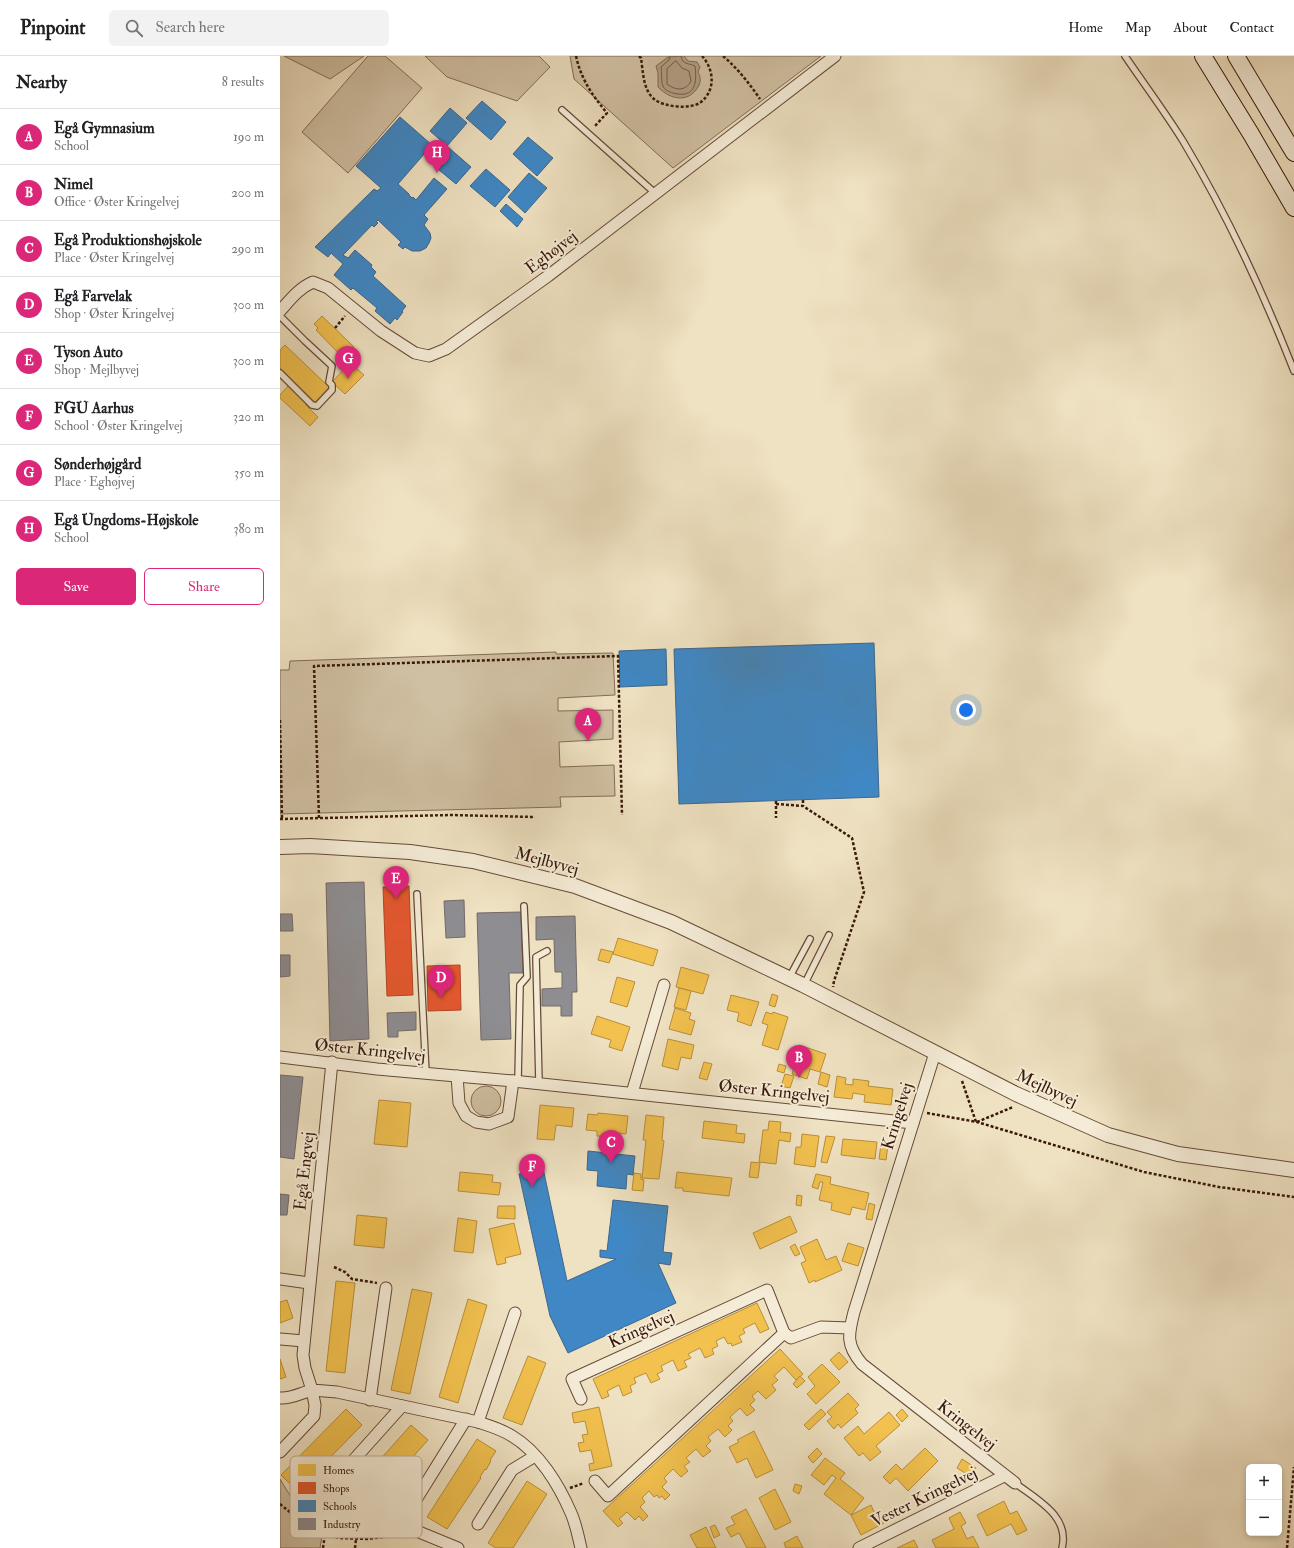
<!DOCTYPE html>
<html lang="en">
<head>
<meta charset="utf-8">
<style>
  :root { --surface:#fff; --page:#f2f2f2; --text:#202124; --muted:#757577; --line:#e0e0e0; --accent:#db2777 }
  body { margin:0; font-family:"IM FELL Double Pica",serif; background:var(--page); color:var(--text) }
  .controls { position:absolute; right:12px; bottom:12px; display:grid; overflow:hidden; border-radius:6px; box-shadow:0 2px 6px #0003 }
  .controls button { width:36px; height:36px; display:grid; place-items:center; padding:0; border:0; border-bottom:1px solid var(--line); background:var(--surface); color:var(--text); font:20px sans-serif }
  .you { position:absolute; left:686px; top:654px; width:14px; height:14px; margin:-10px; border:3px solid #fff; border-radius:50%; background:#1a73e8; box-shadow:0 0 0 6px #1a73e833 }
  .badge { display:grid; place-items:center; width:26px; height:26px; border-radius:50%; background:var(--accent); color:#fff; font-size:13px; font-weight:700 }
  .pin { position:absolute; translate:-50% -33px; filter:drop-shadow(0 1px 2px #0008) }
  .pin::after { content:''; position:absolute; top:21px; width:14px; height:12px; background:inherit; clip-path:polygon(0 0,100% 0,50% 100%) }
  .list { margin:0; padding:0; list-style:none }
  h2 { display:flex; justify-content:space-between; align-items:center; height:52px; margin:0; padding:0 16px; font-size:17px }
  h2 small { font-size:13px; font-weight:400; color:var(--muted) }
  .list li { display:grid; grid-template-columns:26px 1fr auto; gap:12px; align-items:center; box-sizing:border-box; height:56px; padding:0 16px; border-top:1px solid var(--line) }
  .list b { display:block; font-size:15px; white-space:nowrap }
  .list p { margin:0; font-size:13px; white-space:nowrap; color:var(--muted) }
  .list em { font-size:13px; font-style:normal; color:var(--muted) }
  .actions { display:flex; gap:8px; padding:12px 16px }
  .actions a { flex:1; padding:9px 0; border:1px solid var(--accent); border-radius:6px; text-align:center; font-size:14px; color:var(--accent) }
  .actions .main { background:var(--accent); color:#fff }
  .icon { flex:none; width:22px; height:22px; fill:none; stroke:currentColor; stroke-width:2; stroke-linecap:round; stroke-linejoin:round }
  .map { position:relative; flex:none; width:1014px; height:1492px; overflow:hidden }
  header { display:flex; align-items:center; gap:24px; box-sizing:border-box; height:56px; padding:0 20px; background:var(--surface); border-bottom:1px solid var(--line) }
  header strong { font-size:19px }
  nav { display:flex; gap:22px; margin-inline-start:auto; font-size:14px }
  .search { width:280px; height:36px; background:var(--page); display:flex; align-items:center; gap:10px; box-sizing:border-box; padding:0 14px; border-radius:6px; color:var(--muted); font-size:15px }
  main { display:flex }
  aside { flex:1; background:var(--surface) }
  .map>svg:first-child { display:block }
</style>
</head>
<body>
<header>
<strong>Pinpoint</strong>
<div class="search"><svg class="icon" aria-label="search" viewBox="0 0 24 24"><circle cx="10" cy="10" r="6"/><path d="M15 15l6 6"/></svg>Search here</div>
<nav><a>Home</a><a>Map</a><a>About</a><a>Contact</a></nav>
</header>
<main>
<aside>
<h2>Nearby<small>8 results</small></h2>
<ul class="list">
<li><span class="badge">A</span><div><b>Egå Gymnasium</b><p>School</p></div><em>190 m</em></li>
<li><span class="badge">B</span><div><b>Nimel</b><p>Office · Øster Kringelvej</p></div><em>200 m</em></li>
<li><span class="badge">C</span><div><b>Egå Produktionshøjskole</b><p>Place · Øster Kringelvej</p></div><em>290 m</em></li>
<li><span class="badge">D</span><div><b>Egå Farvelak</b><p>Shop · Øster Kringelvej</p></div><em>300 m</em></li>
<li><span class="badge">E</span><div><b>Tyson Auto</b><p>Shop · Mejlbyvej</p></div><em>300 m</em></li>
<li><span class="badge">F</span><div><b>FGU Aarhus</b><p>School · Øster Kringelvej</p></div><em>320 m</em></li>
<li><span class="badge">G</span><div><b>Sønderhøjgård</b><p>Place · Eghøjvej</p></div><em>350 m</em></li>
<li><span class="badge">H</span><div><b>Egå Ungdoms-Højskole</b><p>School</p></div><em>380 m</em></li>
</ul>
<div class="actions"><a class="main">Save</a><a>Share</a></div>
</aside>
<div class="map">
<svg width="1014" height="1492" viewBox="0 0 1014 1492">
  <rect width="100%" height="100%" fill="#efe2c2"/>
  <filter id="stains"><feTurbulence type="fractalNoise" baseFrequency=".005" numOctaves="4"/><feColorMatrix values="0 0 0 0 .2 0 0 0 0 .09 0 0 0 0 .02 0 0 0 .5 -.17"/></filter>
  <radialGradient id="worn" r=".72"><stop offset=".6" stop-color="#630" stop-opacity="0"/><stop offset="1" stop-color="#630" stop-opacity=".3"/></radialGradient>
  <g fill="#d0c0a3" stroke="#846c56">
    <polygon points="4,0 84,0 50,23"/>
    <polygon points="88,0 105,0 142,32 68,117 22,76"/>
    <polygon points="145,0 259,0 270,11 237,45 167,21"/>
    <polygon points="290,0 541,0 393,112 294,23"/>
    <polygon points="276,596 276,598 333,597 335,639 278,642 278,655 333,654 333,683 279,686 280,711 334,709 335,740 280,741 281,751 0,758 0,614 9,614 10,605"/>
    <circle cx="206" cy="1045" r="15"/>
    <polygon points="0,1423 20,1456 48,1470 42,1480 40,1492 0,1492"/>
  </g>
  <path fill="#b19d83" stroke="#816853" d="M404 0 408 5 417 6 420 11 418 16C421 21 421 26 418 31 408 48 389 43 378 31V17L376 10 388 1Z"/>
  <g fill="#f2c14e" stroke="#ba8e3a">
    <polygon points="42,260 74,291 63,302 36,274 38,272 34,268"/>
    <polygon points="5,289 49,331 35,346 0,312 0,294"/>
    <polygon points="70,307 84,319 65,338 52,326"/>
    <polygon points="8,330 26,347 25,348 38,361 30,370 0,342 0,339"/>
    <polygon points="338,882 378,894 373,910 333,898"/>
    <polygon points="321,893 333,896 329,907 318,904"/>
    <polygon points="401,911 429,919 423,938 396,931"/>
    <polygon points="337,921 355,926 347,951 330,946"/>
    <polygon points="399,932 411,935 406,954 394,951"/>
    <polygon points="492,938 498,940 495,951 489,949"/>
    <polygon points="451,939 479,946 471,970 457,965 459,957 447,954"/>
    <polygon points="395,952 411,957 409,963 415,965 411,979 389,973"/>
    <polygon points="486,956 492,958 493,956 508,961 498,994 482,989 488,969 482,967"/>
    <polygon points="317,960 350,971 342,995 329,991 331,984 311,978"/>
    <polygon points="388,983 414,989 411,1003 401,1001 398,1014 382,1010"/>
    <polygon points="519,989 546,998 540,1016 530,1013 527,1023 512,1018 515,1008 513,1007"/>
    <polygon points="424,1006 432,1008 427,1024 419,1022"/>
    <polygon points="499,1008 506,1010 504,1017 497,1015"/>
    <polygon points="541,1016 550,1019 547,1031 538,1028"/>
    <polygon points="505,1018 514,1020 510,1032 501,1030"/>
    <polygon points="557,1020 566,1022 565,1028 573,1029 573,1023 589,1025 588,1030 613,1033 611,1049 584,1046 585,1039 573,1037 572,1043 554,1041"/>
    <polygon points="99,1044 131,1047 127,1091 94,1088"/>
    <polygon points="260,1049 294,1052 292,1071 276,1069 274,1084 257,1083"/>
    <polygon points="318,1057 348,1060 346,1078 331,1077 330,1081 317,1080 317,1075 306,1074 308,1058 317,1059"/>
    <polygon points="366,1059 384,1061 382,1084 384,1085 379,1123 362,1122 366,1084 363,1084"/>
    <polygon points="424,1065 457,1069 456,1077 465,1078 464,1087 422,1082"/>
    <polygon points="489,1065 501,1066 500,1076 511,1077 510,1086 499,1084 496,1108 479,1106 483,1074 488,1074"/>
    <polygon points="522,1078 539,1080 535,1111 514,1108 516,1091 521,1091"/>
    <polygon points="546,1080 555,1081 547,1107 541,1106"/>
    <polygon points="563,1083 597,1086 595,1103 561,1099"/>
    <polygon points="601,1088 608,1089 606,1104 599,1103"/>
    <polygon points="471,1106 480,1107 478,1122 469,1121"/>
    <polygon points="180,1116 213,1119 212,1126 221,1127 219,1139 178,1135"/>
    <polygon points="397,1116 452,1122 449,1140 403,1135 403,1132 395,1132"/>
    <polygon points="354,1117 361,1118 361,1123 364,1124 363,1135 352,1134"/>
    <polygon points="536,1118 551,1121 550,1128 589,1137 585,1154 572,1151 570,1159 551,1154 552,1147 539,1144 543,1126 540,1126 538,1133 532,1131"/>
    <polygon points="517,1139 522,1140 521,1150 516,1149"/>
    <polygon points="589,1147 595,1149 592,1164 586,1163"/>
    <polygon points="218,1150 235,1150 235,1163 217,1162"/>
    <polygon points="77,1159 107,1162 104,1192 74,1189"/>
    <polygon points="510,1160 517,1176 480,1193 473,1177"/>
    <polygon points="178,1162 197,1165 193,1197 174,1195"/>
    <polygon points="234,1167 241,1198 225,1202 226,1207 217,1209 209,1173"/>
    <polygon points="537,1183 546,1204 556,1200 562,1214 535,1226 535,1224 529,1227 521,1207 526,1205 520,1191"/>
    <polygon points="568,1187 584,1192 578,1210 562,1205"/>
    <polygon points="515,1188 520,1198 515,1200 510,1191"/>
    <polygon points="56,1225 75,1227 65,1317 46,1315"/>
    <polygon points="132,1233 152,1237 130,1338 111,1334"/>
    <polygon points="188,1243 207,1249 178,1347 159,1341"/>
    <polygon points="7,1244 13,1262 0,1267 0,1246"/>
    <polygon points="477,1247 489,1273 480,1277 475,1267 463,1273 465,1277 459,1280 462,1286 452,1290 451,1287 448,1288 444,1281 436,1285 438,1290 432,1293 434,1298 425,1302 420,1292 408,1298 411,1302 404,1305 407,1311 398,1315 393,1304 381,1310 383,1315 377,1318 380,1323 371,1327 366,1317 354,1322 356,1327 350,1330 352,1336 343,1340 339,1329 327,1335 329,1340 322,1343 313,1323"/>
    <polygon points="500,1293 523,1318 516,1324 504,1311 494,1320 498,1324 492,1329 496,1334 486,1343 478,1335 472,1340 475,1344 470,1349 475,1354 467,1360 460,1352 450,1361 453,1365 448,1370 452,1374 445,1381 438,1373 428,1381 431,1385 426,1390 431,1395 423,1401 416,1393 406,1402 410,1406 404,1410 408,1415 401,1421 393,1413 384,1422 387,1426 382,1431 390,1439 385,1444 382,1440 379,1442 377,1439 374,1441 369,1435 362,1442 365,1446 360,1451 368,1460 363,1465 359,1460 355,1464 347,1456 339,1463 343,1467 338,1471 323,1455"/>
    <polygon points="559,1296 568,1306 559,1314 550,1304"/>
    <polygon points="248,1300 266,1307 242,1369 223,1362"/>
    <polygon points="0,1303 6,1321 0,1323"/>
    <polygon points="542,1308 560,1326 536,1348 527,1338 535,1330 528,1321"/>
    <polygon points="520,1320 525,1325 517,1332 513,1328"/>
    <polygon points="568,1337 579,1349 575,1353 578,1357 561,1372 558,1368 554,1373 547,1365 552,1361 547,1356"/>
    <polygon points="319,1351 332,1410 310,1415 309,1408 314,1407 311,1394 300,1396 298,1387 304,1386 302,1379 308,1378 305,1365 294,1367 292,1357"/>
    <polygon points="66,1353 82,1369 17,1435 1,1419"/>
    <polygon points="541,1353 546,1358 529,1374 524,1369"/>
    <polygon points="622,1353 628,1360 622,1366 616,1359"/>
    <polygon points="609,1356 620,1369 596,1390 601,1396 590,1405 583,1397 579,1400 564,1382 578,1370 584,1378"/>
    <polygon points="131,1369 148,1384 78,1462 61,1447"/>
    <polygon points="474,1375 493,1414 476,1422 467,1402 457,1407 449,1391 459,1386 457,1384"/>
    <polygon points="197,1383 216,1395 210,1404 211,1405 206,1414 205,1413 200,1421 201,1422 167,1473 147,1461"/>
    <polygon points="537,1392 542,1398 533,1407 528,1401"/>
    <polygon points="645,1392 658,1405 628,1435 616,1422 610,1428 603,1421 616,1408 622,1414"/>
    <polygon points="545,1402 565,1417 560,1423 584,1442 571,1459 544,1438 556,1422 552,1419 544,1429 531,1419"/>
    <polygon points="682,1403 696,1412 693,1419 690,1420 677,1412"/>
    <polygon points="247,1425 267,1438 233,1492 216,1492 208,1487"/>
    <polygon points="515,1428 522,1430 519,1438 513,1435"/>
    <polygon points="495,1433 511,1466 495,1474 479,1442"/>
    <polygon points="724,1445 730,1458 737,1455 747,1474 737,1479 731,1468 707,1480 697,1459"/>
    <polygon points="591,1449 594,1456 597,1455 604,1467 581,1479 571,1459"/>
    <polygon points="466,1453 486,1492 467,1492 459,1477 451,1481 446,1472 455,1468 451,1461"/>
    <polygon points="680,1456 686,1467 681,1470 687,1483 693,1480 699,1492 656,1492 652,1484 674,1473 669,1462"/>
    <polygon points="435,1469 440,1479 434,1482 430,1471"/>
    <polygon points="426,1471 436,1492 417,1492 410,1479"/>
    <polygon points="517,1480 523,1492 506,1492 504,1487"/>
    <polygon points="634,1484 638,1492 617,1492"/>
  </g>
  <g fill="#e4572e" stroke="#b14423">
    <polygon points="129,830 133,939 107,940 103,831"/>
    <polygon points="180,909 181,954 148,955 147,910"/>
  </g>
  <g fill="#3f88c5" stroke="#3d668d">
    <polygon points="202,45 226,66 211,84 186,62"/>
    <polygon points="170,52 187,67 167,90 150,75"/>
    <polygon points="120,61 152,89 118,128 129,138 129,139 132,142 133,141 136,144 154,122 167,133 144,159 148,163 144,169 150,177 151,182 149,187 146,192 140,195 132,195 125,191 123,193 118,189 121,186 98,164 96,166 98,167 94,171 92,169 63,199 68,202 75,194 92,209 91,211 96,216 93,220 126,250 122,255 123,256 117,264 115,262 110,268 95,255 97,252 73,232 71,234 54,219 63,208 51,197 48,201 35,191 94,133 97,135 101,132 76,110"/>
    <polygon points="248,81 273,102 257,120 233,98"/>
    <polygon points="168,91 191,111 176,128 153,109"/>
    <polygon points="206,113 230,134 215,151 190,130"/>
    <polygon points="249,117 267,132 245,157 228,141"/>
    <polygon points="226,148 243,163 237,171 220,155"/>
    <polygon points="594,587 599,741 399,748 394,593"/>
    <polygon points="386,593 387,629 340,631 339,595"/>
    <polygon points="308,1095 355,1100 353,1119 347,1118 346,1133 317,1130 318,1115 307,1114"/>
    <polygon points="263,1112 287,1225 336,1203 320,1201 320,1194 327,1195 333,1144 388,1150 383,1196 392,1197 390,1209 378,1207 396,1247 288,1297 270,1260 239,1118"/>
  </g>
  <g fill="#8d8d92" stroke="#746a69">
    <polygon points="84,826 89,983 50,985 46,827"/>
    <polygon points="184,844 185,881 166,882 164,845"/>
    <polygon points="241,856 243,917 229,917 231,983 201,984 197,857"/>
    <polygon points="0,858 12,858 13,875 0,875"/>
    <polygon points="295,860 297,936 292,936 292,960 281,960 281,950 262,950 262,933 282,932 282,916 275,916 274,883 256,884 256,861"/>
    <polygon points="0,899 10,899 10,920 0,921"/>
    <polygon points="136,956 136,974 118,975 118,981 108,981 107,957"/>
    <polygon points="0,1019 23,1021 14,1103 0,1101"/>
    <polygon points="0,1138 9,1139 7,1159 0,1159"/>
  </g>
  <g fill="none" stroke-linecap="round" stroke-linejoin="round">
    <g stroke="#755a46" stroke-width="1">
      <path d="M390 0 389 4 381 11C382 16 381 27 383 30 384 34 390 36 393 37 416 43 417 26 415 10 409 7 402 9 401 0"/>
      <path d="M396 5 402 12 409 15 411 25C406 35 396 35 387 28V13Z"/>
    </g>
    <defs>
      <g id="service">
        <path d="M845 0C864 28 885 56 903 85 947 158 983 236 1014 315"/>
        <polyline points="282,54 375,137"/>
        <polyline points="0,260 25,285 52,310 49,326 52,329 52,334 37,350 32,349 0,317"/>
        <polyline points="137,838 146,1017"/>
        <polyline points="509,922 530,883"/>
        <polyline points="524,929 549,879"/>
        <polyline points="238,1025 240,929 247,921 244,850"/>
        <polyline points="259,1027 256,901 267,895"/>
        <path d="M735 1427C757 1444 790 1460 782 1492"/>
      </g>
      <g id="minor">
        <path d="M0 255C10 244 19 232 33 226L48 232 101 275 135 297 149 300 166 293 268 220 555 0"/>
        <path d="M655 997 574 1256C568 1279 566 1289 582 1308L735 1427"/>
        <polyline points="0,1001 97,1013 233,1025 633,1067"/>
        <path d="M52 1006 23 1299 25 1312 32 1334 57 1336 198 1366C210 1370 221 1373 232 1380 259 1396 279 1429 291 1457 296 1468 298 1480 301 1492"/>
        <polyline points="177,1020 179,1047 186,1060 196,1066 209,1068 228,1061 233,1025"/>
        <polyline points="352,1037 384,929"/>
        <polyline points="0,1223 29,1227"/>
        <polyline points="504,1277 511,1282 541,1271 570,1272"/>
        <polyline points="0,1283 24,1285"/>
        <path d="M0 1342C11 1343 21 1337 32 1334L35 1349 34 1360 0 1396"/>
        <polyline points="301,1343 292,1323 487,1234 504,1277 328,1440 315,1425"/>
        <polyline points="90,1344 106,1232"/>
        <polyline points="198,1366 235,1257"/>
        <polyline points="44,1437 122,1350"/>
        <polyline points="132,1450 186,1363"/>
        <polyline points="198,1468 232,1414 255,1400"/>
        <polyline points="139,1476 178,1492"/>
        <polyline points="579,1492 724,1420"/>
      </g>
      <polyline id="tertiary" points="0,791 30,790 130,796 193,805 295,830 391,866 523,929 736,1038 828,1079 898,1098 1014,1114"/>
      <g id="secondary">
        <polyline points="923,0 971,78 1014,152"/>
        <polyline points="956,0 1014,97"/>
      </g>
    </defs>
    <use href="#service" stroke="#664a38" stroke-width="8"/>
    <use href="#minor" stroke="#664a38" stroke-width="13"/>
    <use href="#tertiary" stroke="#664a38" stroke-width="16"/>
    <use href="#secondary" stroke="#39180a" stroke-width="18"/>
    <g stroke="#39180a" stroke-width="2.5" stroke-dasharray="3 2" stroke-linecap="butt">
      <path d="M296 0C301 23 312 39 327 57L314 71"/>
      <path d="M359 0 361 2C363 15 363 34 374 43 383 51 411 54 421 46 436 34 434 13 422 0"/>
      <path d="M443 0C458 13 469 27 480 43"/>
      <polyline points="55,272 65,260"/>
      <polyline points="0,664 2,763"/>
      <polyline points="523,744 523,750"/>
      <polyline points="496,745 496,762"/>
      <polyline points="496,748 523,750 572,782 584,836 554,925 553,931"/>
      <polyline points="39,762 34,610 338,600 342,759"/>
      <polyline points="0,763 171,759 255,761"/>
      <polyline points="682,1025 696,1066"/>
      <polyline points="647,1057 697,1066 864,1116 939,1131 1014,1141"/>
      <polyline points="697,1066 733,1051"/>
      <polyline points="54,1211 65,1216 72,1223 97,1227"/>
      <polyline points="290,1432 304,1427"/>
      <polyline points="0,1448 22,1466 45,1478 59,1482 87,1483 129,1478"/>
      <polyline points="43,1492 45,1478"/>
      <polyline points="75,1492 76,1483"/>
      <polyline points="1007,1492 1014,1411"/>
    </g>
    <use href="#service" stroke="#f5ecd7" stroke-width="5.5"/>
    <use href="#minor" stroke="#f5ecd7" stroke-width="11"/>
    <use href="#tertiary" stroke="#f5ecd7" stroke-width="14"/>
    <use href="#secondary" stroke="#f5ecd7" stroke-width="16"/>
  </g>
  <g text-anchor="middle" dominant-baseline="central" stroke-width="4" stroke-linejoin="round" paint-order="stroke">
    <g font-size="17" fill="#39180a" stroke="#f5ecd7">
      <text transform="translate(271 196) rotate(-37)">Eghøjvej</text>
      <text transform="translate(267 805) rotate(15)">Mejlbyvej</text>
      <text transform="translate(90 994) rotate(6)">Øster Kringelvej</text>
      <text transform="translate(767 1032) rotate(25)">Mejlbyvej</text>
      <text transform="translate(494 1035) rotate(6)">Øster Kringelvej</text>
      <text transform="translate(617 1060) rotate(-73)">Kringelvej</text>
      <text transform="translate(24 1115) rotate(-84)">Egå Engvej</text>
      <text transform="translate(361 1273) rotate(-24)">Kringelvej</text>
      <text transform="translate(687 1369) rotate(38)">Kringelvej</text>
      <text transform="translate(644 1441) rotate(-26)">Vester Kringelvej</text>
    </g>
  </g>
  <rect x="10" y="1400" width="132" height="82" rx="6" fill="#f5ecd7" stroke="#bdac9a" stroke-width="1"/>
  <rect x="18" y="1408" width="18" height="12" fill="#f2c14e"/>
  <rect x="18" y="1426" width="18" height="12" fill="#e4572e"/>
  <rect x="18" y="1444" width="18" height="12" fill="#3f88c5"/>
  <rect x="18" y="1462" width="18" height="12" fill="#8d8d92"/>
  <g font-size="11" fill="#39180a">
    <text x="43" y="1418">Homes</text>
    <text x="43" y="1436">Shops</text>
    <text x="43" y="1454">Schools</text>
    <text x="43" y="1472">Industry</text>
  </g>
  <rect width="100%" height="100%" filter="url(#stains)"/>
  <rect width="100%" height="100%" fill="url(#worn)"/>
</svg>
<div class="controls">
<button>+</button>
<button>−</button>
</div>
<div class="you"></div>
<div class="pin badge" style="left:308px;top:685px">A</div>
<div class="pin badge" style="left:519px;top:1022px">B</div>
<div class="pin badge" style="left:331px;top:1107px">C</div>
<div class="pin badge" style="left:161px;top:942px">D</div>
<div class="pin badge" style="left:116px;top:843px">E</div>
<div class="pin badge" style="left:252px;top:1131px">F</div>
<div class="pin badge" style="left:68px;top:323px">G</div>
<div class="pin badge" style="left:157px;top:117px">H</div>
</div>
</main>
</body>
</html>
